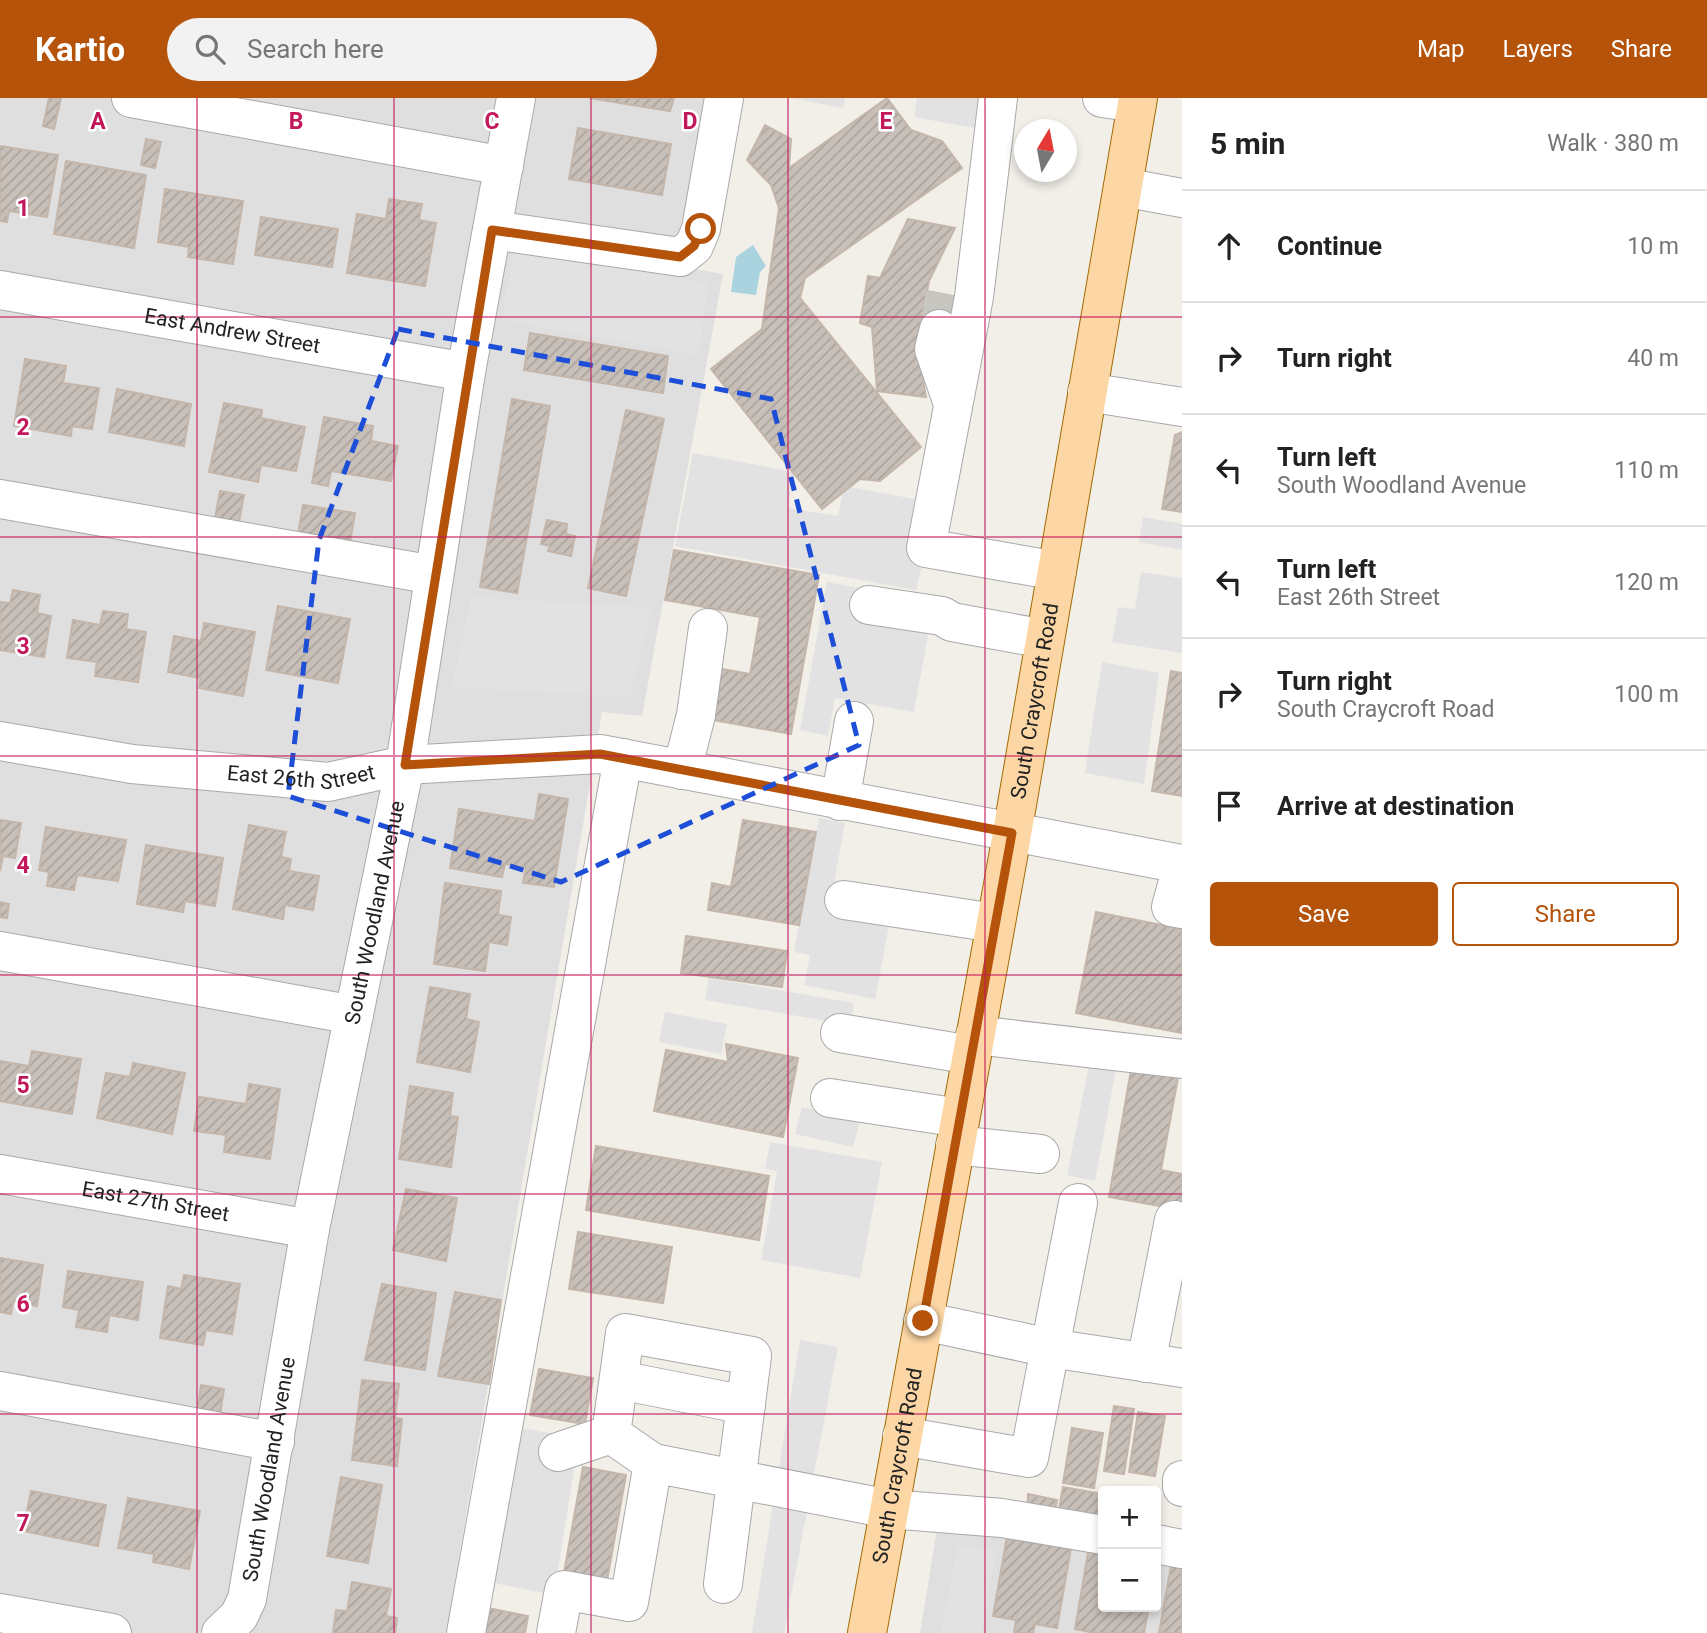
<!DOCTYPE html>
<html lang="en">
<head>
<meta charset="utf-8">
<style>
  :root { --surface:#fff; --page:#f2f2f2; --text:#222; --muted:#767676; --line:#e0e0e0; --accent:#b45309 }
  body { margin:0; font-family:Roboto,sans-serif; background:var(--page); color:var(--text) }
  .controls { position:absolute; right:21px; bottom:21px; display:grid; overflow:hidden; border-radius:7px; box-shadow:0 4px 10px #0003 }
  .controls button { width:63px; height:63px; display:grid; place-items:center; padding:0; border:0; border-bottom:2px solid var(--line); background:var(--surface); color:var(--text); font:35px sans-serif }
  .compass { position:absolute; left:1014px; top:21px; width:63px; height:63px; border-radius:50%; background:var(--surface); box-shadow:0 4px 10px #0003; rotate:10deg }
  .stop { position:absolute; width:21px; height:21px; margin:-16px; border:5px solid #b45309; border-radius:50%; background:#fff }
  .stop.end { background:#b45309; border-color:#fff; box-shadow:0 2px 7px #0008 }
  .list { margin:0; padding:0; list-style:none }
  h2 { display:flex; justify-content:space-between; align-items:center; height:91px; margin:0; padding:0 28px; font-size:30px }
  h2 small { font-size:23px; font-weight:400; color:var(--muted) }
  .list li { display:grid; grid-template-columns:46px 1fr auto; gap:21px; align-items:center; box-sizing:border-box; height:112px; padding:0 28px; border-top:2px solid var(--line) }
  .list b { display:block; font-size:26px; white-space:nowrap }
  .list p { margin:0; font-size:23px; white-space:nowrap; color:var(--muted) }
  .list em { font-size:23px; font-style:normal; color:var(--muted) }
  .actions { display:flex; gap:14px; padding:21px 28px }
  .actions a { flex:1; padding:16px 0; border:2px solid var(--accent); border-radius:7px; text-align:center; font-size:24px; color:var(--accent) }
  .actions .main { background:var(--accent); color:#fff }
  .icon { flex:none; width:38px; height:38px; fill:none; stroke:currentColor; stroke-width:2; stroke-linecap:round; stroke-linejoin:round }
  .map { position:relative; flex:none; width:1182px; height:1535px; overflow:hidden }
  header { display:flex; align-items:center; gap:42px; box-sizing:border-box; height:98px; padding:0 35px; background:var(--accent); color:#fff }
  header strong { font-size:33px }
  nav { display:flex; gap:38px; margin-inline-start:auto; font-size:24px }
  .search { width:490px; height:63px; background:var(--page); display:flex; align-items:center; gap:18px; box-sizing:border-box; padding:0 24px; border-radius:38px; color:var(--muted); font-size:26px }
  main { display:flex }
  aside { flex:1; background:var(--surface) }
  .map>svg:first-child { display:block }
</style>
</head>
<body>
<header>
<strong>Kartio</strong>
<div class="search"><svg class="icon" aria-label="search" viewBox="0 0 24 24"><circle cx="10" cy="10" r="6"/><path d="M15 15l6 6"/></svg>Search here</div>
<nav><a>Map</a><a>Layers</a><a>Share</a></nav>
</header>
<main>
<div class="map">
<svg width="1182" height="1535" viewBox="0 0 1182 1535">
  <defs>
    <pattern id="building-hatch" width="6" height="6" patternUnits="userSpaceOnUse" patternTransform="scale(1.75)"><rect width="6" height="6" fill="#c7bfb8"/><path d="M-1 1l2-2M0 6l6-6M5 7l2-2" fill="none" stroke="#aba49e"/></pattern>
  </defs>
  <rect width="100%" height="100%" fill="#f2efe9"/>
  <g fill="#e0dfdf">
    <polygon points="0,0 706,0 678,168 723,176 642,618 602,614 446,1535 0,1535"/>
    <polygon points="939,1419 1103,1445 1103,1509 1156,1509 1156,1454 1182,1458 1182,1535 920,1535"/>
  </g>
  <g fill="#e2e2e2">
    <polygon points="791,0 845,0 843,10"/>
    <polygon points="917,0 992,0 986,32 914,19"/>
    <polygon points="515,150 709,185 698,257 501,222"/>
    <polygon points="693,355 794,374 788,410 838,418 844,388 915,401 906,452 925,456 916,492 675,448"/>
    <polygon points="1143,419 1182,426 1182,452 1139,444"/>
    <polygon points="1141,474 1182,480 1182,555 1112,544 1118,509 1135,511"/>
    <polygon points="827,484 934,504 914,614 835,600 828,638 800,632"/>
    <polygon points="471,499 652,510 630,599 452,589"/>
    <polygon points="1102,564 1159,575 1144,686 1085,675"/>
    <polygon points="819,720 845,725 830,806 891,817 875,901 804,887 810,857 794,854"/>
    <polygon points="709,880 854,905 850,927 705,902"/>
    <polygon points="665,914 727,926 721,956 659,944"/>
    <polygon points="1091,957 1118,961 1095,1083 1067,1077"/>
    <polygon points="802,1009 860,1023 853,1049 795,1036"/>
    <polygon points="770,1044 882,1064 860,1180 761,1162 777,1073 765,1071"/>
    <polygon points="800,1242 838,1249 784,1535 752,1535"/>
    <polygon points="516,1329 579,1340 554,1497 489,1484"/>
    <polygon points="958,1447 996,1453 981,1535 941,1535"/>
  </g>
  <polygon fill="#aad3df" points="753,147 766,168 760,174 756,197 731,194 736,159"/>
  <g fill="url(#building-hatch)" stroke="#c4b6ab" stroke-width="2">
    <polygon points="49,0 61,0 54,31 43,28"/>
    <polygon points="589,0 674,0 670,13"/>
    <polygon points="887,0 911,32 942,43 962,70 805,180 800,200 921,349 880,383 860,381 822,411 711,271 762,231 779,110 771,87 747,62 765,27 791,41 789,70"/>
    <polygon points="578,30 671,46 662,97 569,81"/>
    <polygon points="146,41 161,44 155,70 141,67"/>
    <polygon points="0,48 58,57 47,119 9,113 7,124 0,123"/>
    <polygon points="66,63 146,77 134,150 54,136"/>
    <polygon points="165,91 243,103 233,166 188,159 189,149 158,144"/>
    <polygon points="389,101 422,106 419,122 436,125 425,188 347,175 357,116 386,121"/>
    <polygon points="261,119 338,131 332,169 255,157"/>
    <polygon points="908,121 955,130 929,183 917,246 926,299 877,293 872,229 860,225 868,178 880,180"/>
    <polygon points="927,193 963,200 957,234 921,228"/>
    <polygon points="530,235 668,258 663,295 524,272"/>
    <polygon points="25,261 66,268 63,285 99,290 92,331 72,328 71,338 14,328"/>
    <polygon points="117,291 191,306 184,348 109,334"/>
    <polygon points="512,301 550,308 517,495 480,489"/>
    <polygon points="224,305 262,312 261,320 305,329 296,373 261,367 258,384 209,374"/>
    <polygon points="626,312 664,321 626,498 588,490"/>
    <polygon points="324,319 373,328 371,343 398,348 391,383 331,373 328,388 312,385"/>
    <polygon points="1182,334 1182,414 1162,411 1175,337"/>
    <polygon points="220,393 244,397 239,424 215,420"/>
    <polygon points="303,407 355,415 349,451 297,442"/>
    <polygon points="547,422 567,426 566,436 575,438 571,458 548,453 550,448 541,446"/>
    <polygon points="674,452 819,477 791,636 713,622 722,571 750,576 760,519 665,502"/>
    <polygon points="13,492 40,497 37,515 51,518 44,559 0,552 0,504 10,505"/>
    <polygon points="278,508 350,521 338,585 266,572"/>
    <polygon points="103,513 128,516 126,531 146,534 138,584 95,578 97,564 67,560 73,522 100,527"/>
    <polygon points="204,525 255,534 243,598 199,590 200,580 168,574 174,538 201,543"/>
    <polygon points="1171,573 1182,575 1182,698 1152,693"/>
    <polygon points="539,696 568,701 554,789 523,785 526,769 505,766 502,779 450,770 459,711 535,723"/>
    <polygon points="0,722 21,725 15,760 3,758 0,773"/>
    <polygon points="743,722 816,734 799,827 708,812 712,785 731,789"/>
    <polygon points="249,727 286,734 281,759 291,761 289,773 319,778 313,812 285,807 283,821 233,811"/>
    <polygon points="46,729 126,742 118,783 77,777 74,792 47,788 49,774 39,772"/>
    <polygon points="146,747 223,760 215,808 185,803 183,814 137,806"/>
    <polygon points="445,785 501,793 498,817 511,819 507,847 489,844 485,873 434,866"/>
    <polygon points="0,804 9,806 7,820 0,819"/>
    <polygon points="1096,814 1182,831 1182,935 1076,915"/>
    <polygon points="686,838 787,853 782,889 681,875"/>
    <polygon points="430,889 470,896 466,921 479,924 470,974 417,964"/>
    <polygon points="726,946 798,960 783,1039 654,1013 666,952 728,964"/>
    <polygon points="32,953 81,961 72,1016 0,1003 0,963 29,968"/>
    <polygon points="133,965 185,975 172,1036 97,1020 106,975 130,979"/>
    <polygon points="1132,966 1179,974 1161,1072 1182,1076 1182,1112 1109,1099"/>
    <polygon points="249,986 280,991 270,1061 224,1054 226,1037 194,1033 199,999 246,1006"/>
    <polygon points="410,988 453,995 450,1018 458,1019 451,1069 399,1061"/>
    <polygon points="596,1048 769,1078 759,1142 586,1112"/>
    <polygon points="406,1091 457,1100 446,1163 393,1152"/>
    <polygon points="578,1134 672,1149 663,1205 569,1191"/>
    <polygon points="0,1160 43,1167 37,1208 13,1204 11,1216 0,1214"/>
    <polygon points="68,1173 143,1184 138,1222 109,1217 107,1234 76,1229 79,1212 63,1209"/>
    <polygon points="184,1177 240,1186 232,1236 206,1232 203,1247 160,1240 168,1188 181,1191"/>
    <polygon points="382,1186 436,1195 425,1272 365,1262"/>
    <polygon points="455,1194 501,1202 489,1286 438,1278"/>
    <polygon points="539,1271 593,1280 585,1326 530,1317"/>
    <polygon points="362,1282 399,1286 395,1320 402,1321 397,1368 352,1362"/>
    <polygon points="201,1287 224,1291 220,1316 197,1314"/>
    <polygon points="1114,1308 1134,1311 1124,1376 1104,1373"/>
    <polygon points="1138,1314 1165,1318 1155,1378 1129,1374"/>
    <polygon points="1072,1330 1103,1335 1094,1390 1063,1385"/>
    <polygon points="583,1369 626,1377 606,1488 563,1480"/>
    <polygon points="341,1379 382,1387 368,1465 327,1458"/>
    <polygon points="1063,1389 1103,1396 1103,1424 1058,1416"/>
    <polygon points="31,1393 106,1407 98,1448 23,1433"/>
    <polygon points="1028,1396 1057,1402 1054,1418 1027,1413"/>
    <polygon points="128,1400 200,1413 189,1471 153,1464 154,1456 118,1450"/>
    <polygon points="1007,1439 1071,1450 1057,1530 1035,1526 1033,1535 1014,1535 1016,1522 993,1518"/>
    <polygon points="1089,1449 1103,1452 1103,1509 1149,1509 1144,1535 1095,1535 1075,1531"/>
    <polygon points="1172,1462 1182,1464 1182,1535 1159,1535"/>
    <polygon points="352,1484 391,1491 386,1518 397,1520 395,1535 333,1535 336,1512 347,1513"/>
    <polygon points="488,1510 528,1518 525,1535 483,1535"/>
  </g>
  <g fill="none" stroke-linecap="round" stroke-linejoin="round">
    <polyline stroke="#c8c6c1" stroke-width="38" stroke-dasharray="38 19" stroke-linecap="butt" points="939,231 945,196"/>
    <defs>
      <g id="minor">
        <polyline points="131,0 504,68"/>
        <polyline points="998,0 974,199 926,450 1057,473"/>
        <polyline points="1102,0 1137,5"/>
        <polyline points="1123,89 1182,100"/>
        <polyline points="492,132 680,159 694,148 701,131 724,0"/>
        <path id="s1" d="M0 192 466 274"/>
        <polyline points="939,231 934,251 952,303"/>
        <polyline points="1087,294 1182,309"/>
        <polyline points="0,401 434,477"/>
        <polyline points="869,507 942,518 952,524 1045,541"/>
        <path id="s2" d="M0 643 132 666 328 684 405 667 600 656 1182 766"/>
        <polyline points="682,672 696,617 708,530"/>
        <polyline points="840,703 854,623"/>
        <polyline points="1182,769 1171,809 1182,811"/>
        <polyline points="844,802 995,825"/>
        <polyline points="0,853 354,917"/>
        <polyline points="840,935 971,957"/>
        <polyline points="975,937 1182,961"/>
        <polyline points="830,1000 960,1020"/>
        <polyline points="955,1047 1040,1056"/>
        <path id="s3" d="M0 1076 310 1131"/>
        <polyline points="1078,1105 1050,1250 1182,1270"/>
        <polyline points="1146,1265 1174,1122"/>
        <polyline points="619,1282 746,1307"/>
        <polyline points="0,1293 275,1344"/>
        <polyline points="902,1338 1029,1360 1050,1250 923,1223"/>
        <polyline points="558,1354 611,1336"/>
        <polyline points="1182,1382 1182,1389"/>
        <polyline points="1156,1446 1182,1451"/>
        <polyline points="723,1486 752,1258 625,1235 611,1336 653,1365 889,1411 1002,1420 1103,1437"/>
        <polyline points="0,1515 112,1535"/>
        <path id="s4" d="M221 1535 239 1518 247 1501 310 1131 405 667 466 274 516 0"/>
        <polyline points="466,1535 623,660"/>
        <polyline points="556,1535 564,1492 629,1504 653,1365"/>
      </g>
      <g id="major">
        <path id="s5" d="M867 1535 1008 759 1138 0"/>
      </g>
    </defs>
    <use href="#minor" stroke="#a9a9a9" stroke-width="40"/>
    <use href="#major" stroke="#a06b00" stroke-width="40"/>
    <use href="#minor" stroke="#fff" stroke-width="38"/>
    <use href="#major" stroke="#fcd6a4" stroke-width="38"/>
  </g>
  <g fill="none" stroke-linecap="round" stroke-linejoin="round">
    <polyline stroke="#b45309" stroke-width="9" points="701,131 694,148 680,159 492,132 405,667 600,656 1012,735 923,1223"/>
  </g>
  <path fill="none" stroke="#1d4ed8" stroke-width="5" stroke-dasharray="14 9" stroke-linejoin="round" d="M398 231 771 301 859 647 561 784 288 698 319 442Z"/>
  <path fill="none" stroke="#c2185b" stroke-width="2" stroke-opacity="0.55" d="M197 0V1535M394 0V1535M591 0V1535M788 0V1535M985 0V1535M0 219H1182M0 439H1182M0 658H1182M0 877H1182M0 1096H1182M0 1316H1182"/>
  <g text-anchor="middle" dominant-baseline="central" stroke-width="5" stroke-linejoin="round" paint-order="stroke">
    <g font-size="21" fill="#222" stroke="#fff">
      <text stroke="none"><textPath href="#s1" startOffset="236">East Andrew Street</textPath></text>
      <text stroke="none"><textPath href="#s5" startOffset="947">South Craycroft Road</textPath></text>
      <text stroke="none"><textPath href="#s2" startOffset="304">East 26th Street</textPath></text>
      <text stroke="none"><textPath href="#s4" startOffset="742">South Woodland Avenue</textPath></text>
      <text stroke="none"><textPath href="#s3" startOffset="158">East 27th Street</textPath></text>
      <text stroke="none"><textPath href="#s5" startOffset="170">South Craycroft Road</textPath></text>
      <text stroke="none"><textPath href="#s4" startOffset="175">South Woodland Avenue</textPath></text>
    </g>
  </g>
  <g font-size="23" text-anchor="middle" font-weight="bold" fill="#c2185b" stroke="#fff" stroke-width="5" stroke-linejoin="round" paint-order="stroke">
    <text x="98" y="31">A</text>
    <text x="296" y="31">B</text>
    <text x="492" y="31">C</text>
    <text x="690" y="31">D</text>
    <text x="886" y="31">E</text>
    <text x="23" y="118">1</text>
    <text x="23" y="337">2</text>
    <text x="23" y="556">3</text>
    <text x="23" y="775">4</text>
    <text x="23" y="995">5</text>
    <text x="23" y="1214">6</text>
    <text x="23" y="1433">7</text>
  </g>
</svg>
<div class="controls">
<button>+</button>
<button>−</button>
</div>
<svg class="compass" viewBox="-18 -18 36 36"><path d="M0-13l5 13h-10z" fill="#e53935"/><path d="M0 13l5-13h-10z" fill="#767676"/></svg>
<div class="stop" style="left:701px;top:131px"></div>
<div class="stop end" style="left:923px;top:1223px"></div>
</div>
<aside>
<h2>5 min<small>Walk · 380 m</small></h2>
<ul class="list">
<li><svg class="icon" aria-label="ahead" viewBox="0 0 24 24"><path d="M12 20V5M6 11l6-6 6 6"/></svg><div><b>Continue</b></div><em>10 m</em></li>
<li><svg class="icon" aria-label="right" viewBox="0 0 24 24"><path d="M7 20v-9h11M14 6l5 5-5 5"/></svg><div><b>Turn right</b></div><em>40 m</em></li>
<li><svg class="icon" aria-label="left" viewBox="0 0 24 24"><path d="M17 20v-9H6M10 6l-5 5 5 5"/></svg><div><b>Turn left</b><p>South Woodland Avenue</p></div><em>110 m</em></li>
<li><svg class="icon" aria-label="left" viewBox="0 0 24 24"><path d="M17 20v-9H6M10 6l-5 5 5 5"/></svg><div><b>Turn left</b><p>East 26th Street</p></div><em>120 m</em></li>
<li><svg class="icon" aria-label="right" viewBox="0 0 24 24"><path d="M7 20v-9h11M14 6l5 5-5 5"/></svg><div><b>Turn right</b><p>South Craycroft Road</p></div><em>100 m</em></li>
<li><svg class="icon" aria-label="arrive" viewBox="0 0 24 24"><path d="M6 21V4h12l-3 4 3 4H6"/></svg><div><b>Arrive at destination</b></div></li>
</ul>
<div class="actions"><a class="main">Save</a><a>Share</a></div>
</aside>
</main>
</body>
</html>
